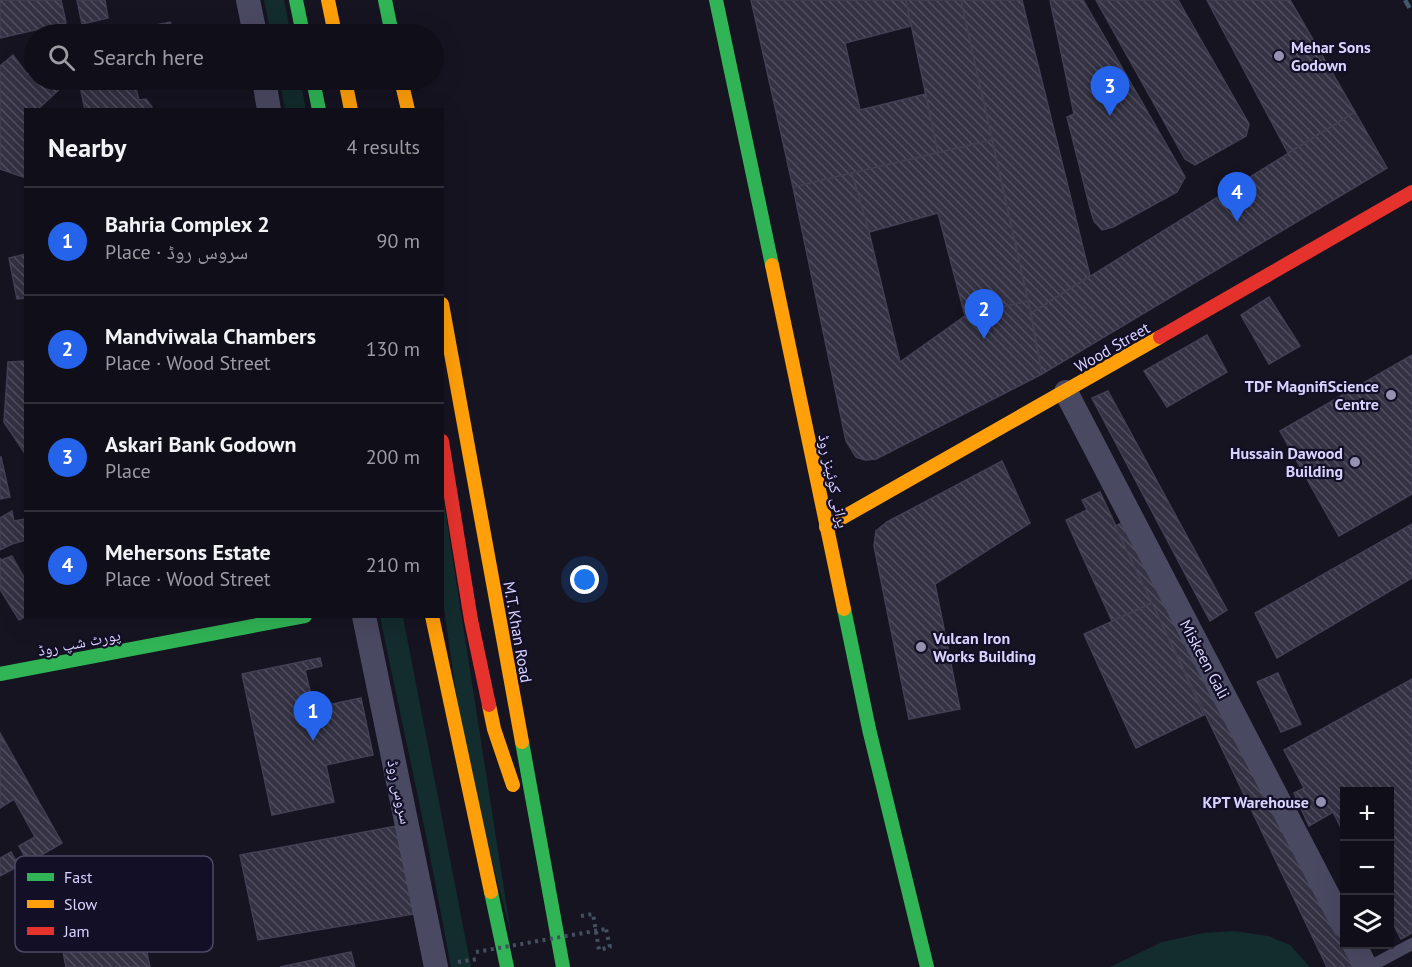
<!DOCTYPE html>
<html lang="en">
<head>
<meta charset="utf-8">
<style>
  :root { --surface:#100f19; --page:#1e1d26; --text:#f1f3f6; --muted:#9c9ca2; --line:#302f38; --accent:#2563eb }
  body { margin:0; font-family:"PT Sans","Noto Naskh Arabic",sans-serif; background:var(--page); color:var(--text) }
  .controls { position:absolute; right:18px; bottom:18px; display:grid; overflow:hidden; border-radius:0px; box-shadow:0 6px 24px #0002 }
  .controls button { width:54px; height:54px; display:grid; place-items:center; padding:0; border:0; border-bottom:2px solid var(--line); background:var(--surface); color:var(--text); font:30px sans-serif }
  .you { position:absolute; left:585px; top:580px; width:21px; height:21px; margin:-15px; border:4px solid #fff; border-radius:50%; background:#1a73e8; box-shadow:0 0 0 9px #1a73e833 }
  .badge { display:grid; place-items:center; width:39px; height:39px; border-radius:50%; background:var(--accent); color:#fff; font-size:20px; font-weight:700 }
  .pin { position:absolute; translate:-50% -50px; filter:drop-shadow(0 2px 3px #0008) }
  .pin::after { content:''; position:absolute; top:32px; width:21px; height:18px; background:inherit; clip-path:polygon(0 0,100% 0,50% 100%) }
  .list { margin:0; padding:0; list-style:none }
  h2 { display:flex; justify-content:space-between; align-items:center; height:78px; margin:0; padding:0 24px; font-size:26px }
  h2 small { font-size:20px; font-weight:400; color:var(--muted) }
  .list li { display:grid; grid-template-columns:39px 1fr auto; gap:18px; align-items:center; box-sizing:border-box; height:108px; padding:0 24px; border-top:2px solid var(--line) }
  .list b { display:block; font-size:22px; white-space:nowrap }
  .list p { margin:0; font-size:20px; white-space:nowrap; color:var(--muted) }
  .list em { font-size:20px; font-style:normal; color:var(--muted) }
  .icon { flex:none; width:33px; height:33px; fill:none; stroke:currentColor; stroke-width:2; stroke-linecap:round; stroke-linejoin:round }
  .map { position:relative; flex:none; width:1412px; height:967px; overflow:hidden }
  .search { position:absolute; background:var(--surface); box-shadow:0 6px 24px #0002; left:24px; top:24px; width:420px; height:66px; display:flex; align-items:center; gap:15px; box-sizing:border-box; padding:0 21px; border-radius:33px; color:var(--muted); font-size:22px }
  .panel { position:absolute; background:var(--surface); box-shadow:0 6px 24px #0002; left:24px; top:108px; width:420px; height:510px; border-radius:0px }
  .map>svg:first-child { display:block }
</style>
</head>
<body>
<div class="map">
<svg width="1412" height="967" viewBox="0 0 1412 967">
  <defs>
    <pattern id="building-back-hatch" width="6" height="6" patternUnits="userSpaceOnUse" patternTransform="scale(1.5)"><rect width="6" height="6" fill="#343243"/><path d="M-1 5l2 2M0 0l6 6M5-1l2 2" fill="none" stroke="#514f5f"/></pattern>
  </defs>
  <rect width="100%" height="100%" fill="#161421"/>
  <g fill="#132c2d">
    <polygon points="264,0 284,0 291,34 271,34"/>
    <polygon points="279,80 300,80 306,109 285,109"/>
    <polygon points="442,490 511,934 465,757 443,601"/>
    <polygon points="380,617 403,617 471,967 451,967 426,835"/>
    <polygon points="1234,931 1268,936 1290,945 1310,967 1110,967 1162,942 1203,933"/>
  </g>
  <g fill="url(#building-back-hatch)" stroke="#433f54" stroke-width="1.5">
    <polygon points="0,0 61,0 66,23 0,38"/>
    <polygon points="77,0 105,0 108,18 82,24"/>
    <polygon points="751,0 906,0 911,26 845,43 860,110 926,94 938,153 793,187"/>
    <polygon points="906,0 961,0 992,140 938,153"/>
    <polygon points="961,0 1022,0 1090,276 1031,313"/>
    <polygon points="1050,0 1083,0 1185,177 1177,192 1113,227 1102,230 1094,221 1090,208 1067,117 1074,114"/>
    <polygon points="1096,0 1178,0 1249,124 1246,136 1195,165 1185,159"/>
    <polygon points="1207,0 1290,0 1355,112 1288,153"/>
    <polygon points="170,22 173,29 185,27 187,34 111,34"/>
    <polygon points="13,55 27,74 34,68 34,80 59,80 64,85 37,110 26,110 26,178 0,169 0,66"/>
    <polygon points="111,80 125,80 127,87 135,85 139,100 146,99 152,107 151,110 85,110 80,86"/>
    <polygon points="151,80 184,80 152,86"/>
    <polygon points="1355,112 1387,168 1042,374 1031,313"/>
    <polygon points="992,140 1028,301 965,316 938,213 869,232 852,173"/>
    <polygon points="852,173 869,232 900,362 965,316 1028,301 1042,374 876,459 865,460 856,457 846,441 793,187"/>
    <polygon points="26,254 26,298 17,299 9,258"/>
    <polygon points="1269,297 1300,346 1269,364 1241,315"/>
    <polygon points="1207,335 1227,372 1167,407 1144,371"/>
    <polygon points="1412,355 1412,494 1339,536 1280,431"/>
    <polygon points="26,361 26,455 4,422 8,362"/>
    <polygon points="1108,391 1227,610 1210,621 1092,398"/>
    <polygon points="1,457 10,497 0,499 0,457"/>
    <polygon points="1002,461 1030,523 935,584 960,709 909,719 874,546 876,531 887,522"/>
    <polygon points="1100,492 1152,603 1112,621 1066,520 1087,510 1082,500"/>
    <polygon points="12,511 14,521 26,519 26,540 12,544 0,550 0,518"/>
    <polygon points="1126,521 1338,932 1356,967 1327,967 1115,526"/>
    <polygon points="1412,524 1412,578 1277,658 1255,613"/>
    <polygon points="12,556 26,581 26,616 19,620 0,589 0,558 1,560"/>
    <polygon points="1152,603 1204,715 1136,748 1084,634"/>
    <polygon points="320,658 322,666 305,670 314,708 361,698 373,755 326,765 334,802 272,815 242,674"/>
    <polygon points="1278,673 1301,724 1281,732 1257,682"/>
    <polygon points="1412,679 1412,933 1401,939 1390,918 1390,792 1344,792 1344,834 1333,812 1309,826 1294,793 1304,788 1284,750"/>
    <polygon points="0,733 62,843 28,863 19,846 35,837 14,799 0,808"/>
    <polygon points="396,826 414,914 258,940 240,855"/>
    <polygon points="11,852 19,866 0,876 0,858"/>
    <polygon points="138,911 150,967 66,967 58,926"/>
    <polygon points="351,952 355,967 280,967"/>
  </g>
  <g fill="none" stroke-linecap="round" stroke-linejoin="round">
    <g stroke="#44505f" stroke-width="4" stroke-dasharray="3 4.5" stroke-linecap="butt">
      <polyline points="581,916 593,914 599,950 610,947 606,929"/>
      <polyline points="458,962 477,959"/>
    </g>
    <polyline stroke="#4a4962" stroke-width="12" points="1369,967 1412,944"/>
    <g stroke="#4a4962" stroke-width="24">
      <polyline points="248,0 255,34"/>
      <polyline points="264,80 269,110"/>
      <polyline points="1066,392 1344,926"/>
      <polyline points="364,616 436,967"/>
      <polyline points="1354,944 1366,967"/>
    </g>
    <g stroke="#30b455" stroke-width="14">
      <polyline points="296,0 303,34"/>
      <polyline points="385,0 392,34"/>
      <polyline points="716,0 772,265"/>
      <polyline points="313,80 319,110"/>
      <polyline points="844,609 869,729 927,967"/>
      <polyline points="0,674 305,616"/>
      <polyline points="522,742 563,967"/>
      <polyline points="491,892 507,967"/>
    </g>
    <g stroke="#ff9f0a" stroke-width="14">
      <polyline points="328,0 335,34"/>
      <polyline points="345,80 351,110"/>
      <polyline points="401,80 408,110"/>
      <polyline points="772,265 844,609"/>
      <polyline points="442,304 522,742"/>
      <polyline points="826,527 1160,337"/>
      <polyline points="432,616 491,892"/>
      <polyline points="489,705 494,729 513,785"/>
    </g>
    <g stroke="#e5322d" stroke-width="14">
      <polyline points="1160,337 1412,192"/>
      <polyline points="442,441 471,620 489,705"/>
    </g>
    <polyline stroke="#43596b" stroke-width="4.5" stroke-dasharray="9 8" stroke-linecap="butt" points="1405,0 1412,12"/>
    <polyline stroke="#44505f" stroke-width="4" stroke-dasharray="3 4.5" stroke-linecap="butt" points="476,952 606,929"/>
  </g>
  <g fill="#9591b1" stroke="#130f26" stroke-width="2">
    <circle cx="1279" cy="56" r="6"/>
    <circle cx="1391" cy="395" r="6"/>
    <circle cx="1355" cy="462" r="6"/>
    <circle cx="921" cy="647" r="6"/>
    <circle cx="1321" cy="802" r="6"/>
  </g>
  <g text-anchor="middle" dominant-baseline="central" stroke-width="4.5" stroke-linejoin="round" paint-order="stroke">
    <g font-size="16" font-weight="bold" fill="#d9d4ff" stroke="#130f26" text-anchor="end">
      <text x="1291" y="47" text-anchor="start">Mehar Sons<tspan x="1291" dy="18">Godown</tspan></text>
      <text x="1379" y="386">TDF MagnifiScience<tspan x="1379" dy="18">Centre</tspan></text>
      <text x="1343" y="453">Hussain Dawood<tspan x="1343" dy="18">Building</tspan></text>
      <text x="933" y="638" text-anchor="start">Vulcan Iron<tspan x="933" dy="18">Works Building</tspan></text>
      <text x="1309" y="802">KPT Warehouse</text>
    </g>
    <g font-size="16" fill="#d9d4ff" stroke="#130f26">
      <text transform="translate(1112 347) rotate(-30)">Wood Street</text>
      <text transform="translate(834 481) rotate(78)">پرانی کوئینز روڈ</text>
      <text transform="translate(518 632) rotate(80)">M.T. Khan Road</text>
      <text transform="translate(79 642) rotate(-11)">پورٹ شپ روڈ</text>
      <text transform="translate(1205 659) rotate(62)">Miskeen Gali</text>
      <text transform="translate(400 792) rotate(78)">سروس روڈ</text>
    </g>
  </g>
  <rect x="15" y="856" width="198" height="96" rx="9" fill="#130f26" stroke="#4e4a67" stroke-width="1.5"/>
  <rect x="27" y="873" width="27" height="8" fill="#30b455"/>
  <rect x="27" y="900" width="27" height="8" fill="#ff9f0a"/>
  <rect x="27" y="927" width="27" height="8" fill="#e5322d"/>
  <g font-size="16" fill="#d9d4ff">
    <text x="64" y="883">Fast</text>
    <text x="64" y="910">Slow</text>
    <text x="64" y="937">Jam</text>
  </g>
</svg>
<div class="controls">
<button>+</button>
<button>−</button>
<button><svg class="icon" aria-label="layers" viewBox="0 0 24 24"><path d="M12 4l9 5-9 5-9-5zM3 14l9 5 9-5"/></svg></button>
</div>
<div class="you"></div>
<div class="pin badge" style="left:313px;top:741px">1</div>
<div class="pin badge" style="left:984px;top:339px">2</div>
<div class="pin badge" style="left:1110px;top:116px">3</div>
<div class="pin badge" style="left:1237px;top:222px">4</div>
<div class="search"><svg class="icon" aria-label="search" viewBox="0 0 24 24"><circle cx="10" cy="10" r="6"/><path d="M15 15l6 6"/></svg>Search here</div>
<section class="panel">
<h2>Nearby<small>4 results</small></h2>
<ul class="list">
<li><span class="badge">1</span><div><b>Bahria Complex 2</b><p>Place · سروس روڈ</p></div><em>90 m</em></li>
<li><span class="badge">2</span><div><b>Mandviwala Chambers</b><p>Place · Wood Street</p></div><em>130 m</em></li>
<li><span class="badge">3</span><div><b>Askari Bank Godown</b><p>Place</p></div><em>200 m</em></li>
<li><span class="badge">4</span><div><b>Mehersons Estate</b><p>Place · Wood Street</p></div><em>210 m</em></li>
</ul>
</section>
</div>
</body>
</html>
